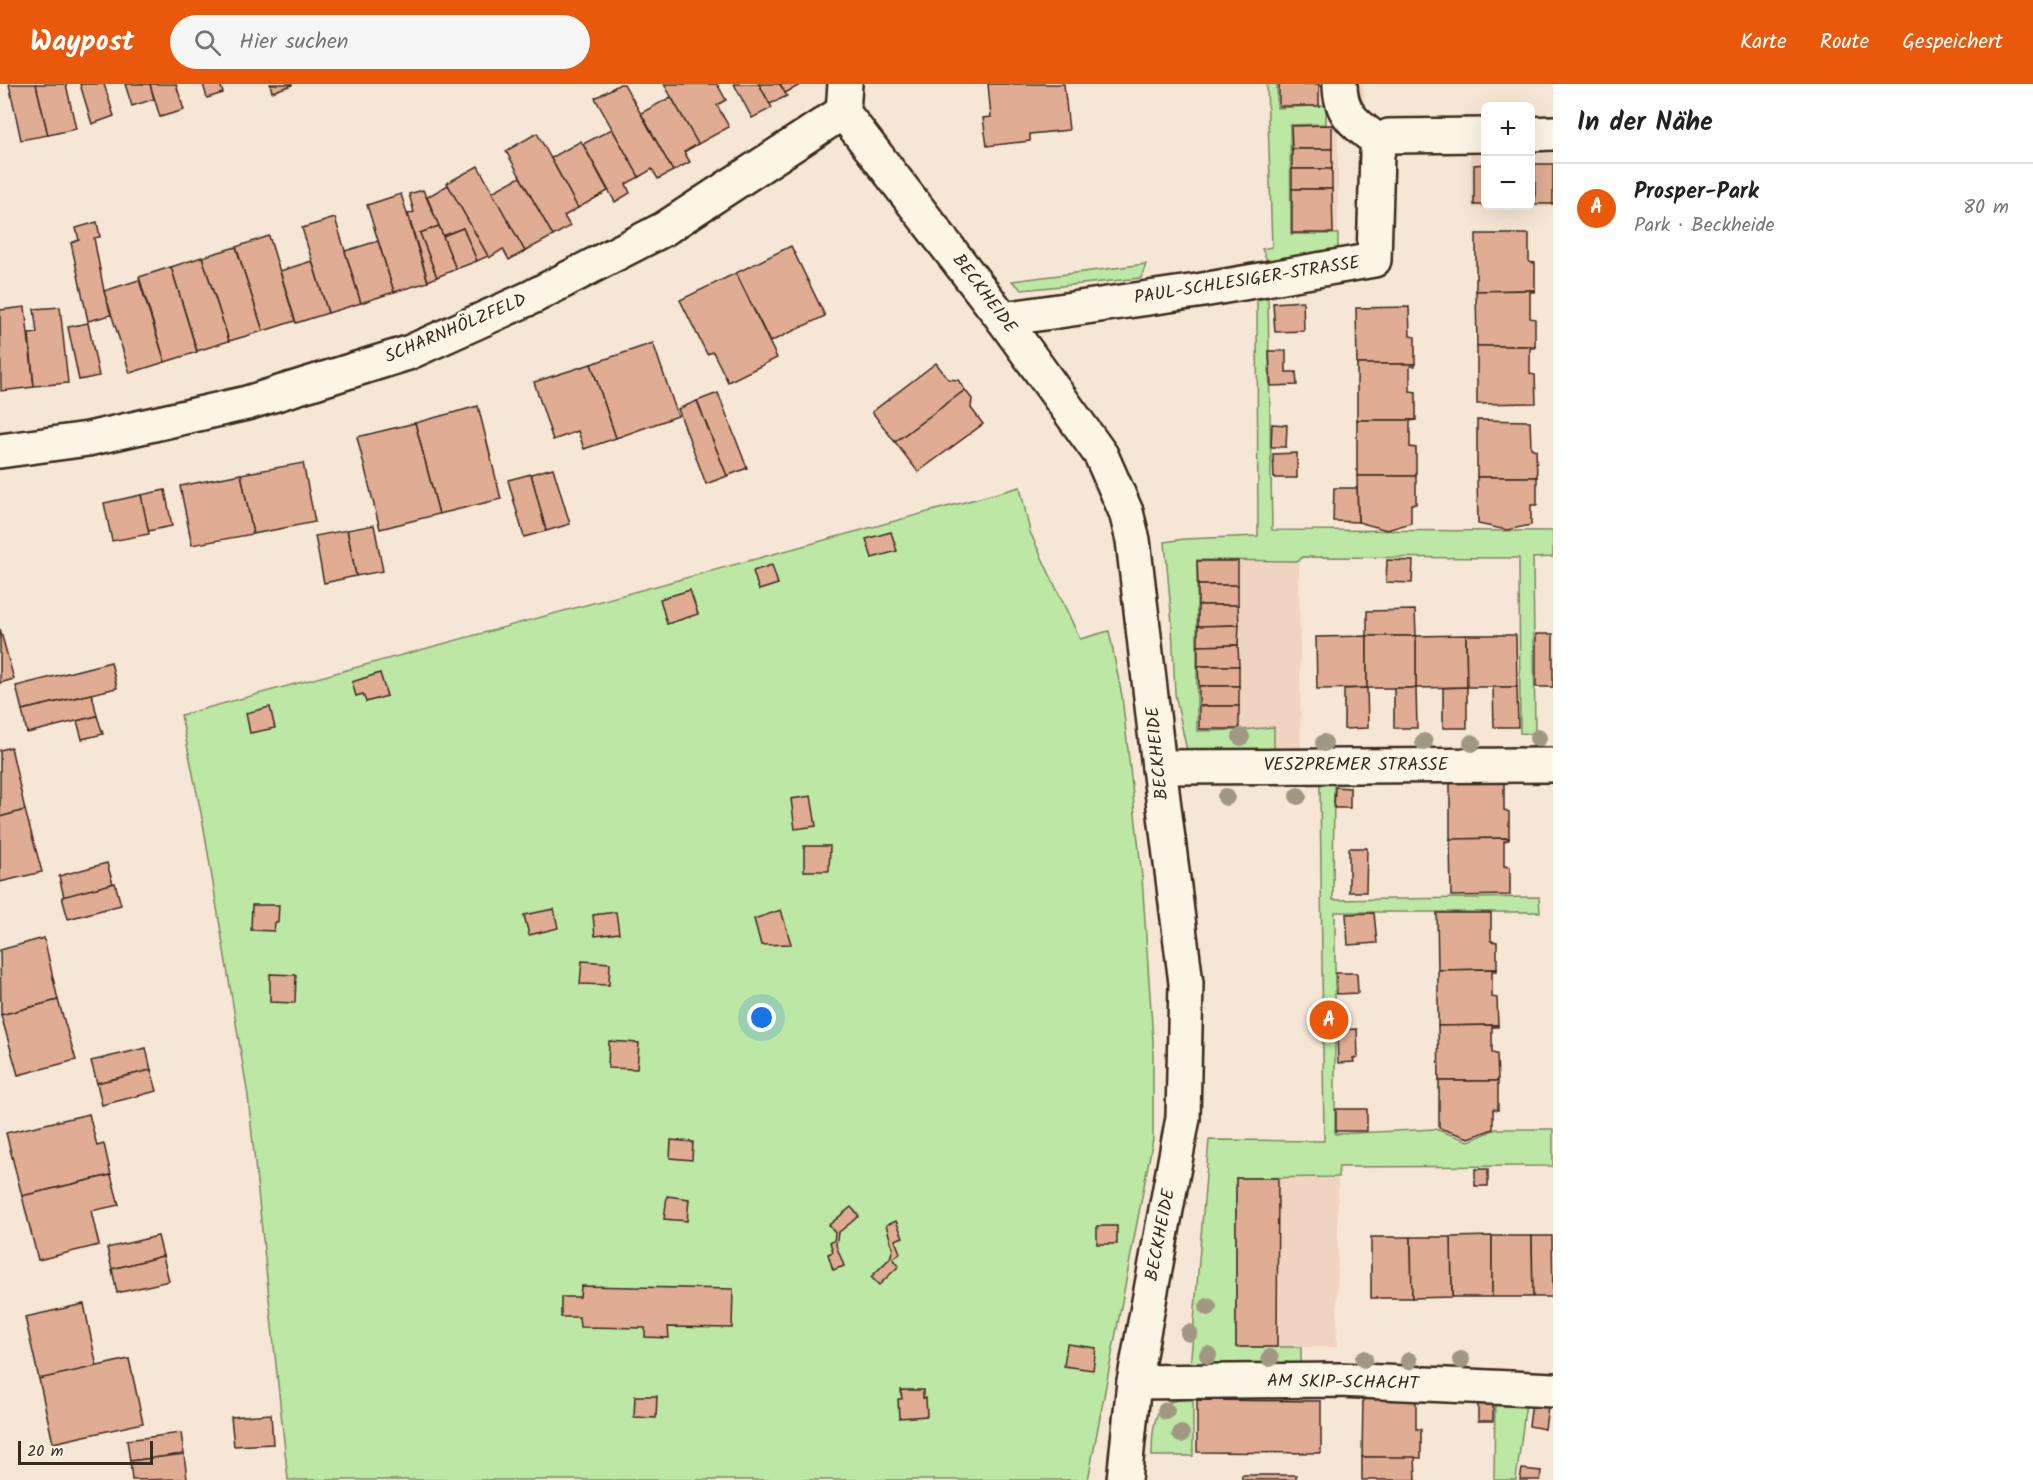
<!DOCTYPE html>
<html lang="de">
<head>
<meta charset="utf-8">
<style>
  :root { --surface:#fff; --page:#f6f6f6; --text:#222; --muted:#767676; --line:#e0e0e0; --accent:#ea580c }
  body { margin:0; font-family:Kalam,sans-serif; background:var(--page); color:var(--text) }
  .controls { position:absolute; right:18px; top:18px; display:grid; overflow:hidden; border-radius:9px; box-shadow:0 6px 24px #0002 }
  .controls button { width:54px; height:54px; display:grid; place-items:center; padding:0; border:0; border-bottom:2px solid var(--line); background:var(--surface); color:var(--text); font:30px sans-serif }
  .scale { position:absolute; left:18px; bottom:15px; width:135px; box-sizing:border-box; padding-left:6px; border:3px solid #3b2a1e; border-top:0; font-size:16px; line-height:21px; white-space:nowrap; color:#3b2a1e; -webkit-text-stroke:4px #fcf5e5; paint-order:stroke }
  .you { position:absolute; left:762px; top:934px; width:21px; height:21px; margin:-15px; border:4px solid #fff; border-radius:50%; background:#1a73e8; box-shadow:0 0 0 9px #1a73e833 }
  .badge { display:grid; place-items:center; width:39px; height:39px; border-radius:50%; background:var(--accent); color:#fff; font-size:20px; font-weight:700 }
  .pin { position:absolute; translate:-50% -50%; border:3px solid #fff; box-shadow:0 2px 6px #0006 }
  .list { margin:0; padding:0; list-style:none }
  h2 { display:flex; justify-content:space-between; align-items:center; height:78px; margin:0; padding:0 24px; font-size:26px }
  h2 small { font-size:20px; font-weight:400; color:var(--muted) }
  .list li { display:grid; grid-template-columns:39px 1fr auto; gap:18px; align-items:center; box-sizing:border-box; height:90px; padding:0 24px; border-top:2px solid var(--line) }
  .list b { display:block; font-size:22px; white-space:nowrap }
  .list p { margin:0; font-size:20px; white-space:nowrap; color:var(--muted) }
  .list em { font-size:20px; font-style:normal; color:var(--muted) }
  .icon { flex:none; width:33px; height:33px; fill:none; stroke:currentColor; stroke-width:2; stroke-linecap:round; stroke-linejoin:round }
  .map { position:relative; flex:none; width:1553px; height:1396px; overflow:hidden }
  header { display:flex; align-items:center; gap:36px; box-sizing:border-box; height:84px; padding:0 30px; background:var(--accent); color:#fff }
  header strong { font-size:28px }
  nav { display:flex; gap:33px; margin-inline-start:auto; font-size:21px }
  .search { width:420px; height:54px; background:var(--page); display:flex; align-items:center; gap:15px; box-sizing:border-box; padding:0 21px; border-radius:33px; color:var(--muted); font-size:22px }
  main { display:flex }
  aside { flex:1; background:var(--surface) }
  .map>svg:first-child { display:block }
</style>
</head>
<body>
<header>
<strong>Waypost</strong>
<div class="search"><svg class="icon" aria-label="search" viewBox="0 0 24 24"><circle cx="10" cy="10" r="6"/><path d="M15 15l6 6"/></svg>Hier suchen</div>
<nav><a>Karte</a><a>Route</a><a>Gespeichert</a></nav>
</header>
<main>
<div class="map">
<svg width="1553" height="1396" viewBox="0 0 1553 1396">
  <rect width="100%" height="100%" fill="#f6e6d5"/>
  <filter id="ink" filterUnits="userSpaceOnUse"><feTurbulence type="fractalNoise" baseFrequency=".0167" numOctaves="2"/><feDisplacementMap in="SourceGraphic" scale="12" xChannelSelector="R" yChannelSelector="G"/><feConvolveMatrix kernelMatrix="1 2 1 2 8 2 1 2 1" color-interpolation-filters="sRGB"/></filter>
  <g filter="url(#ink)">
    <g fill="#efd5c1">
      <polygon points="1277,0 1363,0 1364,17 1320,23 1277,24"/>
      <polygon points="1338,39 1338,150 1291,150 1290,40"/>
      <polygon points="1553,69 1553,123 1472,124 1470,71 1485,70 1486,122 1530,122 1531,70"/>
      <polygon points="1197,476 1299,477 1301,669 1274,670 1273,643 1241,646 1197,647"/>
      <polygon points="1338,1093 1337,1263 1236,1263 1236,1094"/>
    </g>
    <g fill="#bce7a4" stroke="#7c8861" stroke-width="1.5">
      <polygon points="1267,0 1277,0 1277,24 1326,21 1326,40 1290,41 1291,150 1338,150 1338,167 1269,181 1262,165 1272,163"/>
      <polygon points="1146,180 1141,194 1022,206 1012,197"/>
      <polygon points="1268,214 1272,446 1553,447 1553,473 1533,474 1535,650 1520,649 1519,474 1302,473 1299,477 1197,476 1197,647 1241,646 1274,643 1274,670 1188,672 1175,610 1172,540 1165,458 1184,455 1258,452 1257,216"/>
      <polygon points="1020,403 1030,448 1080,555 1109,547 1122,612 1142,793 1153,956 1153,1055 1088,1396 288,1396 248,1012 203,739 181,631"/>
      <polygon points="1320,699 1334,699 1333,816 1539,813 1540,828 1335,828 1335,1050 1435,1045 1469,1057 1496,1045 1553,1045 1553,1082 1339,1083 1338,1093 1236,1094 1236,1263 1301,1263 1301,1282 1190,1285 1209,1056 1324,1057"/>
      <polygon points="1495,1313 1526,1318 1516,1396 1494,1396"/>
      <path d="M1193 1315V1372H1152C1152 1358 1152 1331 1164 1321 1171 1315 1184 1316 1193 1315Z"/>
    </g>
    <g fill="#e0ac93" stroke="#3b2a1e" stroke-width="1.5">
      <polygon points="9,0 36,0 48,51 21,56"/>
      <polygon points="36,0 66,0 76,45 48,51"/>
      <polygon points="80,0 104,0 114,32 92,40"/>
      <polygon points="125,0 150,0 154,15 132,22"/>
      <polygon points="150,0 176,0 184,26 160,33"/>
      <polygon points="203,0 220,0 223,9 207,14"/>
      <polygon points="270,0 292,0 292,1 272,8"/>
      <polygon points="620,0 624,0 673,87 658,95 652,85 639,93 595,14"/>
      <polygon points="664,0 717,0 726,16 717,21 729,43 698,60"/>
      <polygon points="734,0 759,0 772,24 752,34"/>
      <polygon points="759,0 780,0 787,12 770,20"/>
      <polygon points="780,0 802,0 785,9"/>
      <polygon points="988,0 1064,0 1069,46 1030,50 1030,57 987,62 983,34 991,33"/>
      <rect x="1279" y="0" width="40" height="22"/>
      <polygon points="671,13 698,60 684,68 690,78 673,87 641,29"/>
      <polygon points="1332,41 1332,65 1292,65 1291,42"/>
      <polygon points="612,45 639,93 626,100 630,109 615,118 583,60"/>
      <polygon points="537,49 578,124 564,132 570,142 553,152 506,67"/>
      <polygon points="581,57 608,107 578,124 551,74"/>
      <rect x="1292" y="65" width="40" height="20"/>
      <polygon points="1486,80 1486,121 1474,121 1474,81"/>
      <rect x="1530" y="80" width="5" height="40"/>
      <rect x="1535" y="80" width="18" height="40"/>
      <polygon points="478,82 525,167 509,176 503,165 489,174 447,99"/>
      <rect x="1292" y="85" width="40" height="20"/>
      <polygon points="520,93 553,152 525,167 492,108"/>
      <polygon points="448,101 488,172 477,177 463,144 443,152 427,113"/>
      <polygon points="1292,105 1332,105 1333,149 1292,149"/>
      <polygon points="423,106 439,142 420,149 437,193 428,197 408,130 414,128 409,110"/>
      <polygon points="401,110 428,198 394,208 367,121"/>
      <polygon points="335,134 361,219 328,229 302,144"/>
      <polygon points="97,138 100,153 94,154 104,207 111,231 88,237 71,159 79,156 76,144"/>
      <polygon points="439,142 456,185 437,193 420,149"/>
      <polygon points="463,144 477,177 456,185 443,152"/>
      <polygon points="1476,150 1529,150 1529,178 1535,179 1535,206 1476,207"/>
      <polygon points="269,152 295,237 263,247 236,163"/>
      <polygon points="378,157 394,208 361,219 345,167"/>
      <polygon points="791,162 825,232 770,258 736,189"/>
      <polygon points="236,163 263,247 229,257 202,173"/>
      <polygon points="202,173 229,257 197,267 171,183"/>
      <polygon points="312,177 328,229 296,239 280,187"/>
      <polygon points="171,183 197,268 165,278 139,193"/>
      <polygon points="736,189 777,274 728,298 713,268 707,270 680,216"/>
      <polygon points="139,196 165,278 130,289 104,207"/>
      <polygon points="1535,206 1535,208 1530,208 1530,234 1535,235 1535,262 1477,262 1476,207"/>
      <polygon points="1303,217 1304,247 1275,248 1273,219"/>
      <polygon points="25,223 34,303 1,307 0,226"/>
      <polygon points="60,223 68,299 34,302 29,250 37,249 34,225"/>
      <polygon points="1409,223 1410,252 1415,253 1415,280 1357,280 1356,224"/>
      <polygon points="88,239 99,292 79,296 68,243"/>
      <polygon points="653,259 678,332 616,354 591,280"/>
      <polygon points="1477,262 1535,262 1535,264 1530,264 1530,290 1535,291 1536,319 1477,320"/>
      <polygon points="1269,267 1286,267 1286,288 1296,288 1297,301 1271,302"/>
      <polygon points="936,279 948,295 958,296 965,306 895,358 872,328"/>
      <polygon points="591,280 616,354 584,365 578,347 553,356 534,298"/>
      <polygon points="1357,280 1415,280 1415,282 1410,282 1410,307 1416,308 1416,336 1357,336"/>
      <polygon points="965,306 972,315 971,324 983,340 918,388 895,358"/>
      <polygon points="718,309 747,384 727,392 697,317"/>
      <polygon points="697,317 727,392 706,400 678,325"/>
      <polygon points="478,322 501,415 439,430 415,339"/>
      <polygon points="1357,336 1416,336 1410,337 1410,363 1416,364 1416,392 1357,392"/>
      <polygon points="1477,336 1530,337 1531,364 1536,366 1537,393 1477,393"/>
      <polygon points="415,339 439,430 380,445 357,353"/>
      <polygon points="1272,340 1287,341 1286,363 1271,363"/>
      <polygon points="1297,369 1297,394 1274,394 1273,370"/>
      <polygon points="303,379 315,438 253,450 241,390"/>
      <polygon points="553,384 570,440 546,447 531,390"/>
      <polygon points="241,390 253,450 192,461 180,402"/>
      <polygon points="531,390 546,447 524,453 508,396"/>
      <polygon points="1357,392 1416,392 1416,420 1411,420 1411,439 1387,446 1358,438"/>
      <polygon points="1477,393 1537,393 1537,421 1531,421 1531,441 1507,446 1478,440"/>
      <polygon points="1334,404 1357,404 1358,438 1333,437"/>
      <polygon points="165,406 172,442 148,447 141,411"/>
      <polygon points="141,411 149,450 112,457 104,419"/>
      <polygon points="374,441 383,487 356,492 347,446"/>
      <polygon points="347,446 356,492 324,499 315,452"/>
      <polygon points="891,448 897,467 872,474 866,455"/>
      <polygon points="1387,476 1413,477 1412,499 1386,498"/>
      <polygon points="1197,477 1238,477 1238,501 1198,501"/>
      <polygon points="772,481 778,500 759,506 753,487"/>
      <rect x="1198" y="501" width="40" height="20"/>
      <polygon points="690,506 698,530 667,540 660,515"/>
      <polygon points="1198,521 1238,521 1239,541 1198,542"/>
      <polygon points="1415,526 1416,552 1367,552 1367,527"/>
      <polygon points="1239,541 1238,561 1198,562 1198,542"/>
      <polygon points="0,545 14,595 0,599"/>
      <rect x="1536" y="550" width="17" height="53"/>
      <polygon points="1466,551 1467,603 1416,604 1416,552"/>
      <polygon points="1466,551 1516,551 1517,603 1467,603"/>
      <polygon points="1367,552 1367,604 1317,605 1316,553"/>
      <rect x="1367" y="552" width="49" height="52"/>
      <polygon points="1238,561 1239,582 1198,582 1198,562"/>
      <polygon points="111,578 117,604 22,626 16,602"/>
      <polygon points="1198,582 1239,582 1239,602 1199,602"/>
      <polygon points="380,589 387,612 366,618 363,610 356,612 352,598"/>
      <rect x="1199" y="602" width="40" height="20"/>
      <polygon points="1467,603 1467,644 1443,644 1443,604"/>
      <polygon points="1493,603 1517,603 1518,643 1494,643"/>
      <polygon points="1367,604 1368,644 1344,645 1344,605"/>
      <polygon points="1394,604 1416,604 1417,644 1394,644"/>
      <polygon points="92,610 97,632 27,649 22,626"/>
      <rect x="1199" y="622" width="40" height="23"/>
      <polygon points="270,623 275,644 250,649 246,629"/>
      <polygon points="97,632 103,650 82,655 77,637"/>
      <polygon points="11,663 25,726 0,733 0,666"/>
      <polygon points="1450,698 1504,698 1504,726 1509,728 1509,754 1450,755"/>
      <polygon points="1335,703 1350,704 1350,724 1334,724"/>
      <polygon points="811,712 816,742 795,745 791,715"/>
      <polygon points="25,726 42,788 0,798 0,733"/>
      <polygon points="1509,754 1509,756 1504,757 1504,782 1510,783 1510,811 1451,812 1450,755"/>
      <polygon points="804,762 830,762 829,787 804,787"/>
      <polygon points="1349,764 1367,764 1366,808 1349,808"/>
      <polygon points="107,779 113,800 64,813 59,792"/>
      <polygon points="115,799 121,821 68,835 62,813"/>
      <polygon points="252,821 279,821 278,838 275,838 274,847 251,846"/>
      <polygon points="554,825 558,844 529,851 524,831"/>
      <polygon points="781,826 791,860 761,861 754,835"/>
      <polygon points="616,828 619,849 595,852 593,831"/>
      <polygon points="1374,829 1377,859 1348,861 1346,830"/>
      <polygon points="1437,829 1491,829 1491,857 1497,858 1497,885 1438,886"/>
      <polygon points="44,854 58,916 1,931 0,866"/>
      <polygon points="582,877 610,879 609,901 580,900"/>
      <polygon points="1497,885 1497,887 1492,887 1492,913 1497,914 1498,941 1438,942 1438,886"/>
      <polygon points="1336,889 1357,889 1358,909 1337,910"/>
      <polygon points="270,890 296,891 295,919 270,918"/>
      <polygon points="58,916 76,976 18,991 1,931"/>
      <polygon points="1498,941 1498,943 1492,943 1492,969 1497,970 1498,997 1439,997 1438,942"/>
      <polygon points="1357,945 1358,974 1353,974 1354,978 1338,979 1337,946"/>
      <polygon points="609,957 639,959 637,985 608,984"/>
      <polygon points="146,964 151,986 97,999 91,977"/>
      <polygon points="151,986 157,1007 102,1021 97,999"/>
      <polygon points="1439,997 1498,997 1498,1026 1493,1025 1493,1045 1469,1054 1439,1044"/>
      <rect x="1336" y="1025" width="31" height="22"/>
      <polygon points="89,1030 97,1062 104,1060 111,1091 22,1112 6,1049"/>
      <polygon points="671,1056 693,1058 692,1076 670,1074"/>
      <rect x="1475" y="1085" width="13" height="17"/>
      <polygon points="111,1091 119,1121 91,1127 99,1161 38,1176 22,1112"/>
      <polygon points="1236,1094 1278,1094 1277,1263 1236,1263"/>
      <polygon points="667,1112 689,1115 687,1137 664,1135"/>
      <polygon points="851,1123 859,1132 838,1149 836,1161 844,1182 833,1186 828,1170 833,1168 830,1158 834,1157 835,1149 829,1141"/>
      <polygon points="896,1137 903,1153 895,1156 900,1169 893,1175 899,1182 879,1201 871,1193 890,1174 893,1165 886,1141"/>
      <rect x="1097" y="1142" width="20" height="18"/>
      <polygon points="158,1152 163,1172 112,1185 107,1164"/>
      <polygon points="1492,1152 1492,1213 1452,1213 1451,1153"/>
      <polygon points="1492,1152 1532,1152 1533,1213 1492,1213"/>
      <polygon points="1532,1152 1552,1152 1553,1213 1533,1213"/>
      <polygon points="1371,1153 1411,1153 1412,1214 1371,1214"/>
      <polygon points="1411,1153 1451,1153 1452,1213 1412,1214"/>
      <polygon points="163,1172 169,1197 117,1209 112,1185"/>
      <polygon points="581,1202 733,1205 732,1244 668,1243 669,1254 645,1253 645,1244 580,1243 579,1233 561,1233 561,1213 580,1213"/>
      <polygon points="84,1220 97,1283 39,1295 25,1233"/>
      <polygon points="1067,1260 1096,1264 1093,1286 1064,1282"/>
      <polygon points="129,1275 143,1339 53,1359 39,1295"/>
      <polygon points="901,1306 923,1306 923,1314 926,1314 927,1332 899,1334 898,1315 902,1315"/>
      <polygon points="635,1312 657,1312 656,1334 634,1333"/>
      <rect x="1478" y="1313" width="15" height="24"/>
      <polygon points="1363,1314 1416,1315 1416,1345 1421,1345 1421,1374 1362,1373"/>
      <polygon points="1197,1316 1321,1317 1321,1369 1197,1368"/>
      <polygon points="1532,1319 1548,1322 1545,1345 1529,1342"/>
      <polygon points="271,1330 273,1360 234,1362 231,1333"/>
      <polygon points="181,1349 184,1370 130,1377 127,1356"/>
      <polygon points="184,1370 187,1395 132,1396 130,1377"/>
      <polygon points="1362,1373 1415,1373 1416,1396 1362,1396"/>
      <polygon points="1522,1385 1541,1387 1540,1396 1520,1396"/>
      <rect x="1242" y="1391" width="54" height="5"/>
    </g>
    <g fill="none" stroke-linecap="round" stroke-linejoin="round">
      <defs>
        <g id="minor">
          <path d="M1340 0C1340 32 1358 42 1381 59"/>
          <polyline points="843,28 1003,235 1101,371 1126,428 1133,456 1159,683 1186,899 1183,1034 1134,1298 1124,1396"/>
          <polyline points="1530,50 1553,49"/>
          <polyline points="1003,235 1197,207 1374,176 1377,69 1381,59 1389,52 1486,51"/>
          <polyline points="0,367 88,355 247,319 408,269 532,213 664,145 843,28 845,0"/>
          <polyline points="1159,683 1553,681"/>
          <polyline points="1134,1298 1339,1296 1553,1306"/>
        </g>
      </defs>
      <use href="#minor" stroke="#3b2a1e" stroke-width="38"/>
      <use href="#minor" stroke="#fcf5e5" stroke-width="33"/>
    </g>
    <g fill="#a19883">
      <circle cx="1241" cy="653" r="9"/>
      <circle cx="1538" cy="654" r="9"/>
      <circle cx="1424" cy="658" r="9"/>
      <circle cx="1324" cy="659" r="9"/>
      <circle cx="1472" cy="659" r="9"/>
      <circle cx="1298" cy="712" r="9"/>
      <circle cx="1226" cy="713" r="9"/>
      <circle cx="1208" cy="1223" r="9"/>
      <circle cx="1189" cy="1249" r="9"/>
      <circle cx="1208" cy="1271" r="9"/>
      <circle cx="1270" cy="1274" r="9"/>
      <circle cx="1364" cy="1275" r="9"/>
      <circle cx="1461" cy="1276" r="9"/>
      <circle cx="1409" cy="1277" r="9"/>
      <circle cx="1166" cy="1327" r="9"/>
      <circle cx="1181" cy="1350" r="9"/>
    </g>
  </g>
  <g text-anchor="middle" dominant-baseline="central" stroke-width="5" stroke-linejoin="round" paint-order="stroke">
    <g font-size="18" fill="#3b2a1e" stroke="#fcf5e5">
      <text transform="translate(1247 197) rotate(-9)">PAUL-SCHLESIGER-STRASSE</text>
      <text transform="translate(984 210) rotate(53)">BECKHEIDE</text>
      <text transform="translate(456 245) rotate(-23)">SCHARNHÖLZFELD</text>
      <text transform="translate(1158 669) rotate(-96)">BECKHEIDE</text>
      <text x="1356" y="681">VESZPREMER STRASSE</text>
      <text transform="translate(1161 1151) rotate(-79)">BECKHEIDE</text>
      <text transform="translate(1343 1299) rotate(1)">AM SKIP-SCHACHT</text>
    </g>
  </g>
</svg>
<div class="controls">
<button>+</button>
<button>−</button>
</div>
<div class="scale">20 m</div>
<div class="you"></div>
<div class="pin badge" style="left:1329px;top:936px">A</div>
</div>
<aside>
<h2>In der Nähe<small></small></h2>
<ul class="list">
<li><span class="badge">A</span><div><b>Prosper-Park</b><p>Park · Beckheide</p></div><em>80 m</em></li>
</ul>
</aside>
</main>
</body>
</html>
